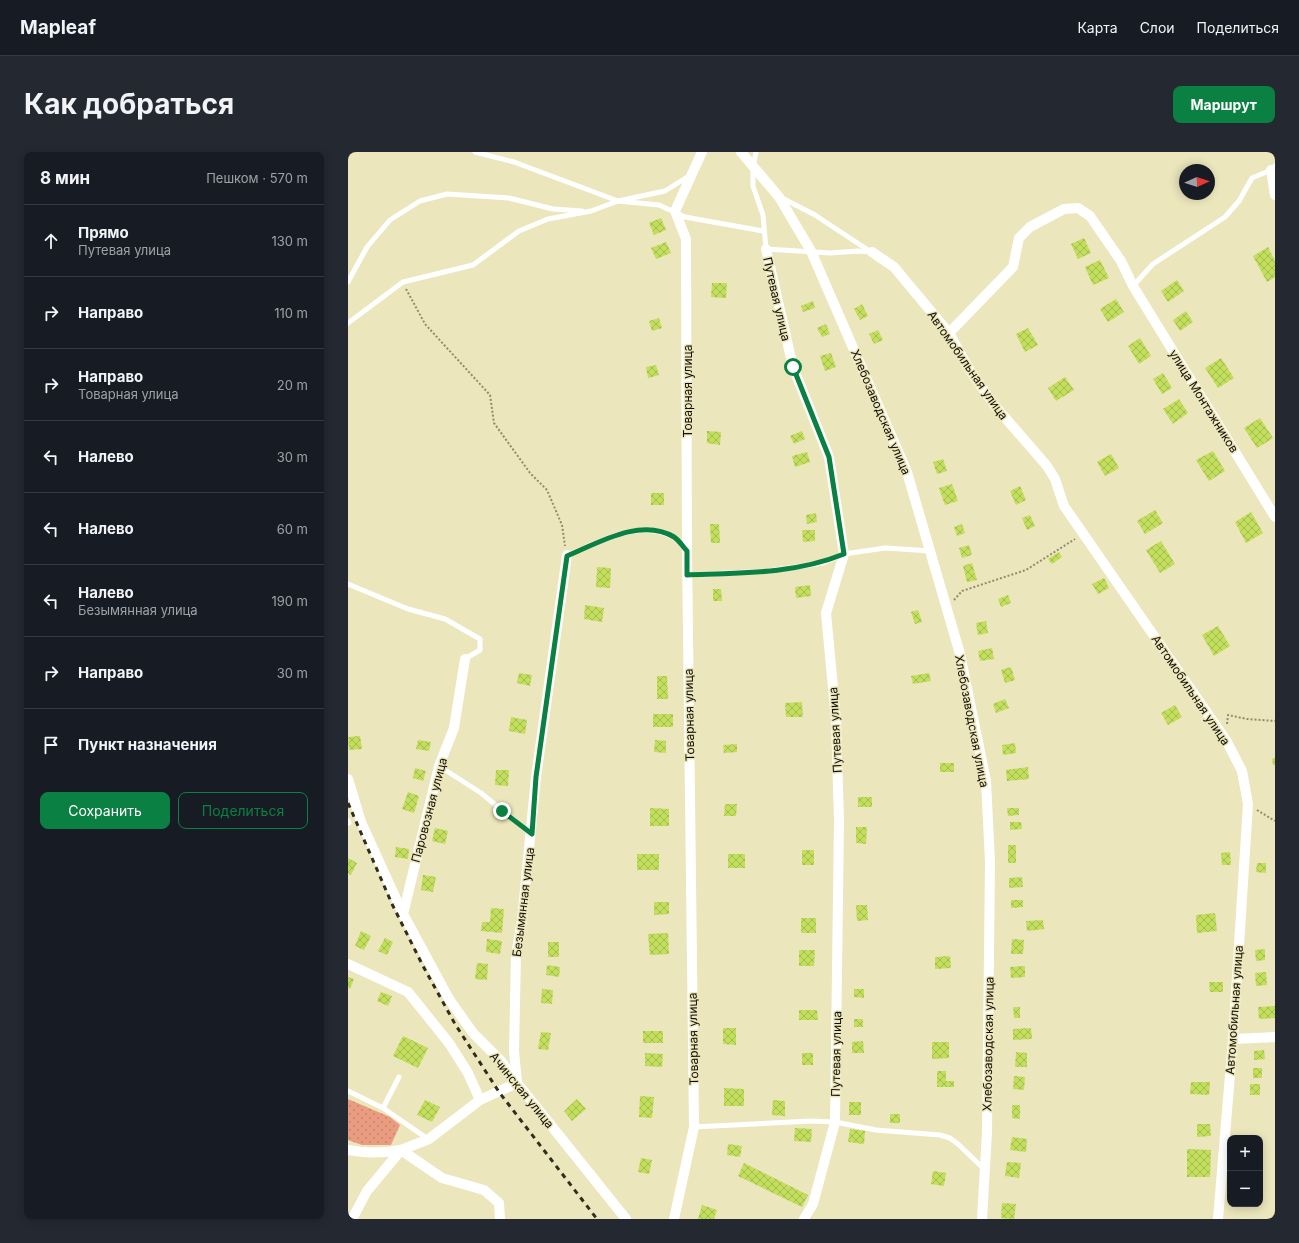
<!DOCTYPE html>
<html lang="ru">
<head>
<meta charset="utf-8">
<style>
  :root { --surface:#171b24; --page:#242831; --text:#f1f3f6; --muted:#9ea1a6; --line:#363941; --accent:#0b8043 }
  body { margin:0; font-family:Inter,sans-serif; background:var(--page); color:var(--text) }
  .controls { position:absolute; right:12px; bottom:12px; display:grid; overflow:hidden; border-radius:8px; box-shadow:0 2px 10px #0003 }
  .controls button { width:36px; height:36px; display:grid; place-items:center; padding:0; border:0; border-bottom:1px solid var(--line); background:var(--surface); color:var(--text); font:20px sans-serif }
  .compass { position:absolute; left:831px; top:12px; width:36px; height:36px; border-radius:50%; background:var(--surface); box-shadow:0 2px 10px #0003; rotate:87deg }
  .stop { position:absolute; width:12px; height:12px; margin:-9px; border:3px solid #0b8043; border-radius:50%; background:#fff }
  .stop.end { background:#0b8043; border-color:#fff; box-shadow:0 1px 4px #0008 }
  .list { margin:0; padding:0; list-style:none }
  h2 { display:flex; justify-content:space-between; align-items:center; height:52px; margin:0; padding:0 16px; font-size:17px }
  h2 small { font-size:13px; font-weight:400; color:var(--muted) }
  .list li { display:grid; grid-template-columns:26px 1fr auto; gap:12px; align-items:center; box-sizing:border-box; height:72px; padding:0 16px; border-top:1px solid var(--line) }
  .list b { display:block; font-size:15px; white-space:nowrap }
  .list p { margin:0; font-size:13px; white-space:nowrap; color:var(--muted) }
  .list em { font-size:13px; font-style:normal; color:var(--muted) }
  .actions { display:flex; gap:8px; padding:12px 16px }
  .actions a { flex:1; padding:9px 0; border:1px solid var(--accent); border-radius:8px; text-align:center; font-size:14px; color:var(--accent) }
  .actions .main { background:var(--accent); color:#fff }
  .icon { flex:none; width:22px; height:22px; fill:none; stroke:currentColor; stroke-width:2; stroke-linecap:round; stroke-linejoin:round }
  .map { position:relative; flex:none; width:927px; height:1067px; overflow:hidden; border-radius:8px }
  header { display:flex; align-items:center; gap:24px; box-sizing:border-box; height:56px; padding:0 20px; background:var(--surface); border-bottom:1px solid var(--line) }
  header strong { font-size:19px }
  nav { display:flex; gap:22px; margin-inline-start:auto; font-size:14px }
  .intro { display:flex; align-items:center; justify-content:space-between; box-sizing:border-box; height:96px; padding:0 24px }
  h1 { margin:0; font-size:28px }
  .button { padding:10px 18px; border-radius:8px; background:var(--accent); color:#fff; font-size:14px; font-weight:700 }
  main { display:flex; gap:24px; padding:0 24px }
  aside { flex:1; background:var(--surface); border-radius:8px; box-shadow:0 2px 10px #0003 }
  .map>svg:first-child { display:block }
</style>
</head>
<body>
<header>
<strong>Mapleaf</strong>
<nav><a>Карта</a><a>Слои</a><a>Поделиться</a></nav>
</header>
<div class="intro"><h1>Как добраться</h1><a class="button">Маршрут</a></div>
<main>
<aside>
<h2>8 мин<small>Пешком · 570 m</small></h2>
<ul class="list">
<li><svg class="icon" aria-label="ahead" viewBox="0 0 24 24"><path d="M12 20V5M6 11l6-6 6 6"/></svg><div><b>Прямо</b><p>Путевая улица</p></div><em>130 m</em></li>
<li><svg class="icon" aria-label="right" viewBox="0 0 24 24"><path d="M7 20v-9h11M14 6l5 5-5 5"/></svg><div><b>Направо</b></div><em>110 m</em></li>
<li><svg class="icon" aria-label="right" viewBox="0 0 24 24"><path d="M7 20v-9h11M14 6l5 5-5 5"/></svg><div><b>Направо</b><p>Товарная улица</p></div><em>20 m</em></li>
<li><svg class="icon" aria-label="left" viewBox="0 0 24 24"><path d="M17 20v-9H6M10 6l-5 5 5 5"/></svg><div><b>Налево</b></div><em>30 m</em></li>
<li><svg class="icon" aria-label="left" viewBox="0 0 24 24"><path d="M17 20v-9H6M10 6l-5 5 5 5"/></svg><div><b>Налево</b></div><em>60 m</em></li>
<li><svg class="icon" aria-label="left" viewBox="0 0 24 24"><path d="M17 20v-9H6M10 6l-5 5 5 5"/></svg><div><b>Налево</b><p>Безымянная улица</p></div><em>190 m</em></li>
<li><svg class="icon" aria-label="right" viewBox="0 0 24 24"><path d="M7 20v-9h11M14 6l5 5-5 5"/></svg><div><b>Направо</b></div><em>30 m</em></li>
<li><svg class="icon" aria-label="arrive" viewBox="0 0 24 24"><path d="M6 21V4h12l-3 4 3 4H6"/></svg><div><b>Пункт назначения</b></div></li>
</ul>
<div class="actions"><a class="main">Сохранить</a><a>Поделиться</a></div>
</aside>
<div class="map">
<svg width="927" height="1067" viewBox="0 0 927 1067">
  <defs>
    <pattern id="garden-dots" width="8" height="8" patternUnits="userSpaceOnUse"><rect width="8" height="8" fill="#ea9c80"/><path d="M2 2h.1M6 6h.1" fill="none" stroke="#c8856d" stroke-width="1.8" stroke-linecap="round"/></pattern>
    <pattern id="building-cross-hatch" width="8" height="8" patternUnits="userSpaceOnUse"><rect width="8" height="8" fill="#c1de5d"/><path d="M0 0l8 8M0 8l8-8" fill="none" stroke="#a5bd4f"/></pattern>
  </defs>
  <rect width="100%" height="100%" fill="#ece6bc"/>
  <polygon fill="url(#garden-dots)" points="0,947 42,965 52,973 43,993 14,993 0,988"/>
  <g fill="url(#building-cross-hatch)">
    <polygon points="313,66 318,78 306,83 301,71"/>
    <polygon points="736,86 743,101 730,107 723,92"/>
    <polygon points="318,90 323,101 308,107 303,96"/>
    <polygon points="920,95 927,109 927,125 919,130 905,104"/>
    <polygon points="752,108 761,126 745,133 737,115"/>
    <polygon points="829,128 836,139 820,150 813,139"/>
    <polygon points="364,131 379,131 378,146 363,145"/>
    <polygon points="768,147 776,160 760,170 752,157"/>
    <polygon points="465,149 467,156 455,160 453,154"/>
    <polygon points="514,152 520,164 512,168 506,157"/>
    <polygon points="838,159 845,170 832,179 825,168"/>
    <polygon points="311,166 314,176 304,179 301,169"/>
    <polygon points="478,172 482,182 474,185 469,176"/>
    <polygon points="680,176 690,193 677,200 668,182"/>
    <polygon points="530,178 535,188 526,192 521,182"/>
    <polygon points="792,186 803,204 791,212 780,194"/>
    <polygon points="483,201 488,215 477,219 472,204"/>
    <polygon points="873,206 886,226 870,236 857,216"/>
    <polygon points="308,213 311,223 300,226 298,215"/>
    <polygon points="815,221 824,236 814,242 805,227"/>
    <polygon points="717,225 726,238 708,249 700,236"/>
    <polygon points="831,247 840,261 825,272 815,257"/>
    <polygon points="912,266 925,286 909,296 896,276"/>
    <polygon points="359,279 373,280 372,293 359,291"/>
    <polygon points="454,279 457,287 446,292 442,284"/>
    <polygon points="865,299 877,319 861,329 848,308"/>
    <polygon points="459,300 462,310 447,315 444,304"/>
    <polygon points="763,302 771,316 757,324 749,310"/>
    <polygon points="595,307 599,319 589,322 585,310"/>
    <polygon points="604,332 610,349 597,353 591,336"/>
    <polygon points="672,334 678,348 668,353 662,339"/>
    <rect x="303" y="341" width="13" height="12"/>
    <polygon points="807,358 815,371 797,382 789,369"/>
    <polygon points="903,360 915,381 898,391 887,370"/>
    <polygon points="468,361 469,370 459,372 458,363"/>
    <polygon points="682,363 687,374 679,378 674,366"/>
    <polygon points="362,372 371,372 372,391 363,391"/>
    <polygon points="614,372 617,381 609,384 606,375"/>
    <polygon points="454,378 467,378 467,389 455,390"/>
    <polygon points="813,389 827,412 812,421 798,398"/>
    <polygon points="621,393 624,403 614,406 611,396"/>
    <polygon points="711,400 714,405 704,412 700,407"/>
    <polygon points="624,411 629,428 619,430 615,414"/>
    <polygon points="249,415 263,416 262,436 248,435"/>
    <polygon points="756,426 761,436 750,442 744,432"/>
    <polygon points="462,433 463,444 448,446 447,435"/>
    <polygon points="365,437 373,437 374,449 365,449"/>
    <polygon points="660,443 663,451 653,455 650,447"/>
    <polygon points="237,453 256,456 254,470 236,467"/>
    <polygon points="570,458 574,470 567,472 563,460"/>
    <polygon points="638,469 640,481 630,483 628,471"/>
    <polygon points="870,474 882,494 866,504 854,483"/>
    <polygon points="644,496 646,507 632,509 630,499"/>
    <polygon points="663,515 667,528 657,531 653,518"/>
    <polygon points="171,521 184,523 182,534 169,531"/>
    <polygon points="581,521 583,529 565,532 563,524"/>
    <polygon points="309,524 319,524 320,547 309,547"/>
    <polygon points="657,547 661,556 648,561 645,552"/>
    <polygon points="454,550 455,565 438,565 437,551"/>
    <polygon points="827,553 834,565 820,573 813,561"/>
    <rect x="305" y="562" width="20" height="13"/>
    <polygon points="163,565 179,568 177,582 161,579"/>
    <polygon points="12,584 14,597 1,598 0,585"/>
    <polygon points="70,588 83,590 81,599 68,597"/>
    <polygon points="307,588 318,589 318,601 306,600"/>
    <polygon points="667,591 668,601 655,603 654,593"/>
    <polygon points="389,592 389,600 376,601 375,593"/>
    <polygon points="927,606 927,613 925,613 924,607"/>
    <rect x="592" y="611" width="14" height="9"/>
    <polygon points="680,615 681,627 659,629 658,618"/>
    <polygon points="67,616 78,619 75,629 65,626"/>
    <polygon points="148,618 161,618 160,634 147,633"/>
    <polygon points="60,640 71,644 66,661 54,657"/>
    <rect x="510" y="645" width="14" height="10"/>
    <polygon points="377,652 389,652 388,664 376,664"/>
    <polygon points="302,656 321,657 321,674 302,674"/>
    <polygon points="659,656 671,656 671,663 660,664"/>
    <polygon points="662,670 673,670 674,677 662,678"/>
    <polygon points="508,675 519,675 518,692 508,691"/>
    <polygon points="87,676 100,679 97,692 84,689"/>
    <rect x="660" y="693" width="8" height="18"/>
    <polygon points="48,695 61,697 60,707 47,705"/>
    <rect x="454" y="698" width="12" height="15"/>
    <polygon points="882,700 883,713 874,713 873,701"/>
    <rect x="289" y="702" width="22" height="16"/>
    <rect x="380" y="702" width="17" height="14"/>
    <polygon points="0,706 9,711 3,723 0,721"/>
    <polygon points="909,711 918,711 918,721 908,720"/>
    <polygon points="75,723 88,725 85,740 73,738"/>
    <polygon points="674,725 675,735 661,736 661,726"/>
    <polygon points="663,748 675,748 675,755 663,756"/>
    <polygon points="306,750 321,750 321,762 306,763"/>
    <polygon points="508,753 519,753 520,768 509,769"/>
    <polygon points="143,756 156,757 154,781 133,779 134,770 142,770"/>
    <polygon points="867,761 869,779 849,781 848,763"/>
    <rect x="453" y="766" width="15" height="15"/>
    <polygon points="695,768 696,777 679,779 678,769"/>
    <polygon points="13,779 23,784 16,798 7,794"/>
    <polygon points="320,781 321,802 302,803 300,782"/>
    <polygon points="37,786 45,790 39,803 30,799"/>
    <polygon points="139,787 154,789 152,802 138,800"/>
    <polygon points="664,787 676,788 675,802 663,802"/>
    <rect x="200" y="790" width="11" height="15"/>
    <polygon points="917,797 917,808 908,809 907,798"/>
    <polygon points="451,798 467,798 466,814 451,814"/>
    <polygon points="602,804 603,816 587,817 587,805"/>
    <polygon points="129,811 140,812 139,828 127,827"/>
    <polygon points="199,813 212,815 211,825 198,823"/>
    <polygon points="677,814 677,825 663,826 662,815"/>
    <polygon points="918,820 919,833 908,834 907,821"/>
    <polygon points="0,825 6,827 2,837 0,836"/>
    <polygon points="861,830 875,830 875,840 862,840"/>
    <polygon points="194,837 205,838 204,852 193,851"/>
    <polygon points="506,837 516,837 516,846 506,845"/>
    <polygon points="33,840 44,844 40,854 29,849"/>
    <polygon points="927,854 927,866 911,867 910,855"/>
    <polygon points="665,855 672,855 672,866 666,866"/>
    <polygon points="451,858 469,858 470,868 451,868"/>
    <rect x="506" y="867" width="9" height="8"/>
    <polygon points="375,876 388,876 388,893 375,892"/>
    <polygon points="683,876 684,887 665,888 665,877"/>
    <rect x="295" y="879" width="20" height="12"/>
    <polygon points="193,880 203,881 200,898 190,897"/>
    <polygon points="55,884 80,896 70,916 45,904"/>
    <polygon points="515,889 516,901 504,901 504,890"/>
    <polygon points="584,890 601,890 601,906 584,907"/>
    <polygon points="916,898 917,907 906,908 906,899"/>
    <polygon points="668,900 679,901 679,915 667,915"/>
    <polygon points="297,901 315,902 314,915 297,914"/>
    <rect x="454" y="901" width="11" height="12"/>
    <rect x="905" y="916" width="9" height="10"/>
    <polygon points="589,919 598,919 598,929 606,929 606,935 589,935"/>
    <polygon points="666,924 677,925 676,938 665,937"/>
    <polygon points="843,930 862,930 861,943 842,942"/>
    <rect x="902" y="932" width="10" height="11"/>
    <polygon points="376,936 396,937 396,954 376,954"/>
    <polygon points="292,944 306,945 304,966 291,965"/>
    <polygon points="229,947 238,957 224,969 216,959"/>
    <polygon points="77,948 92,955 84,970 69,963"/>
    <polygon points="425,948 437,949 437,964 424,963"/>
    <rect x="501" y="950" width="12" height="13"/>
    <polygon points="664,953 672,953 672,967 664,966"/>
    <rect x="542" y="962" width="10" height="9"/>
    <polygon points="849,972 862,972 863,984 849,985"/>
    <polygon points="447,976 464,977 463,990 446,989"/>
    <polygon points="502,977 517,979 516,992 500,990"/>
    <polygon points="664,985 679,987 678,1000 662,998"/>
    <polygon points="380,992 394,994 392,1005 379,1003"/>
    <polygon points="839,997 863,998 862,1025 839,1025"/>
    <polygon points="293,1006 304,1008 301,1022 290,1020"/>
    <polygon points="659,1010 673,1011 671,1026 657,1024"/>
    <polygon points="396,1011 460,1043 454,1055 390,1024"/>
    <polygon points="585,1019 598,1021 596,1034 583,1032"/>
    <polygon points="654,1051 668,1052 666,1067 653,1066"/>
    <polygon points="354,1053 369,1058 366,1067 350,1067"/>
  </g>
  <g fill="none" stroke-linecap="round" stroke-linejoin="round">
    <g stroke="#908c6e" stroke-width="2" stroke-dasharray="2 2" stroke-linecap="butt">
      <polyline points="58,137 77,172 142,243 146,271 182,321 199,338 214,373 217,394"/>
      <polyline points="606,448 614,439 678,418 727,387"/>
      <polyline points="879,572 880,563 899,567 927,569"/>
      <polyline points="909,658 927,669"/>
    </g>
    <g stroke="#fff" stroke-width="5">
      <polyline points="127,0 166,10 270,49 317,39 341,24"/>
      <polyline points="408,0 405,16 405,34 415,63 418,97 482,101 510,99 524,100"/>
      <polyline points="434,46 467,63 523,100"/>
      <polyline points="0,130 19,95 42,68 72,49 99,42 161,46 205,57 234,59"/>
      <polyline points="785,134 805,112 877,65 891,49 904,26 923,18 927,14"/>
      <polyline points="0,171 55,130 125,113 171,79 200,67 243,59 270,49 311,53 337,65 415,79"/>
      <path d="M219 403C251 391 291 366 325 385 330 388 334 394 339 398"/>
      <polyline points="339,423 420,419 475,411 496,402 537,396 583,399"/>
      <polyline points="0,432 60,457 97,467 132,487 132,498 117,507"/>
      <polyline points="91,614 133,641 183,682"/>
      <polyline points="0,669 1,671"/>
      <polyline points="51,925 35,956 80,987"/>
      <polyline points="0,939 35,956"/>
      <polyline points="346,975 463,969 487,970 528,978 592,983 602,986 610,992 636,1017"/>
    </g>
    <g stroke="#fff" stroke-width="10">
      <polyline points="393,0 431,45 463,99 559,320 612,502 638,629 642,710 639,980 634,1067"/>
      <polyline points="923,18 927,43"/>
      <polyline points="418,97 445,215 481,305 496,402 478,461 488,568 491,669 487,970 465,1052 456,1067"/>
      <polyline points="524,100 546,115 601,181 621,217 647,254 699,314 707,327 716,354 878,588 894,619 900,652 885,887 870,1067"/>
      <polyline points="601,181 665,115 671,86 682,75 716,57 730,56 742,64 773,109 785,134 927,365"/>
      <polyline points="0,627 13,670 55,762 101,847 125,881 153,909 169,931 278,1067"/>
      <polyline points="55,762 91,614 106,576 117,507"/>
      <polyline points="0,812 60,840 101,891 120,921 132,948"/>
      <polyline points="885,887 927,885"/>
      <path d="M0 998C18 1002 36 1001 53 998L94 1026 136 1038 151 1051 152 1067"/>
      <polyline points="4,1067 19,1039 53,998 81,987 132,948 169,931 166,899 168,803 174,768 188,625 219,403"/>
      <polyline points="326,1067 346,975 339,399 338,87 327,59 354,0"/>
    </g>
    <polyline stroke="#312e1d" stroke-width="3" stroke-dasharray="5 5" stroke-linecap="butt" points="0,651 44,752 75,814 107,872 151,940 249,1067"/>
  </g>
  <g fill="none" stroke-linecap="round" stroke-linejoin="round">
    <path stroke="#0b8043" stroke-width="5" d="M154 659 184 682 188 625 219 404C250 391 293 365 326 385 331 388 335 395 339 399V423C392 421 447 422 496 402L481 305 445 215"/>
  </g>
  <g text-anchor="middle" dominant-baseline="central" stroke-width="3" stroke-linejoin="round" paint-order="stroke">
    <g font-size="12" fill="#110e02" stroke="#ece6bc">
      <text transform="translate(429 147) rotate(77)">Путевая улица</text>
      <text transform="translate(620 213) rotate(55)">Автомобильная улица</text>
      <text transform="translate(339 239) rotate(-90)">Товарная улица</text>
      <text transform="translate(856 249) rotate(58)">улица Монтажников</text>
      <text transform="translate(533 260) rotate(67)">Хлебозаводская улица</text>
      <text transform="translate(843 538) rotate(56)">Автомобильная улица</text>
      <text transform="translate(341 563) rotate(-91)">Товарная улица</text>
      <text transform="translate(624 569) rotate(79)">Хлебозаводская улица</text>
      <text transform="translate(487 578) rotate(-93)">Путевая улица</text>
      <text transform="translate(81 658) rotate(-75)">Паровозная улица</text>
      <text transform="translate(175 750) rotate(-83)">Безымянная улица</text>
      <text transform="translate(886 858) rotate(-86)">Автомобильная улица</text>
      <text transform="translate(345 887) rotate(-91)">Товарная улица</text>
      <text transform="translate(640 892) rotate(-89)">Хлебозаводская улица</text>
      <text transform="translate(488 902) rotate(-89)">Путевая улица</text>
      <text transform="translate(174 938) rotate(51)">Ачинская улица</text>
    </g>
  </g>
</svg>
<div class="controls">
<button>+</button>
<button>−</button>
</div>
<svg class="compass" viewBox="-18 -18 36 36"><path d="M0-13l5 13h-10z" fill="#e53935"/><path d="M0 13l5-13h-10z" fill="#9ea1a6"/></svg>
<div class="stop" style="left:445px;top:215px"></div>
<div class="stop end" style="left:154px;top:659px"></div>
</div>
</main>
</body>
</html>
